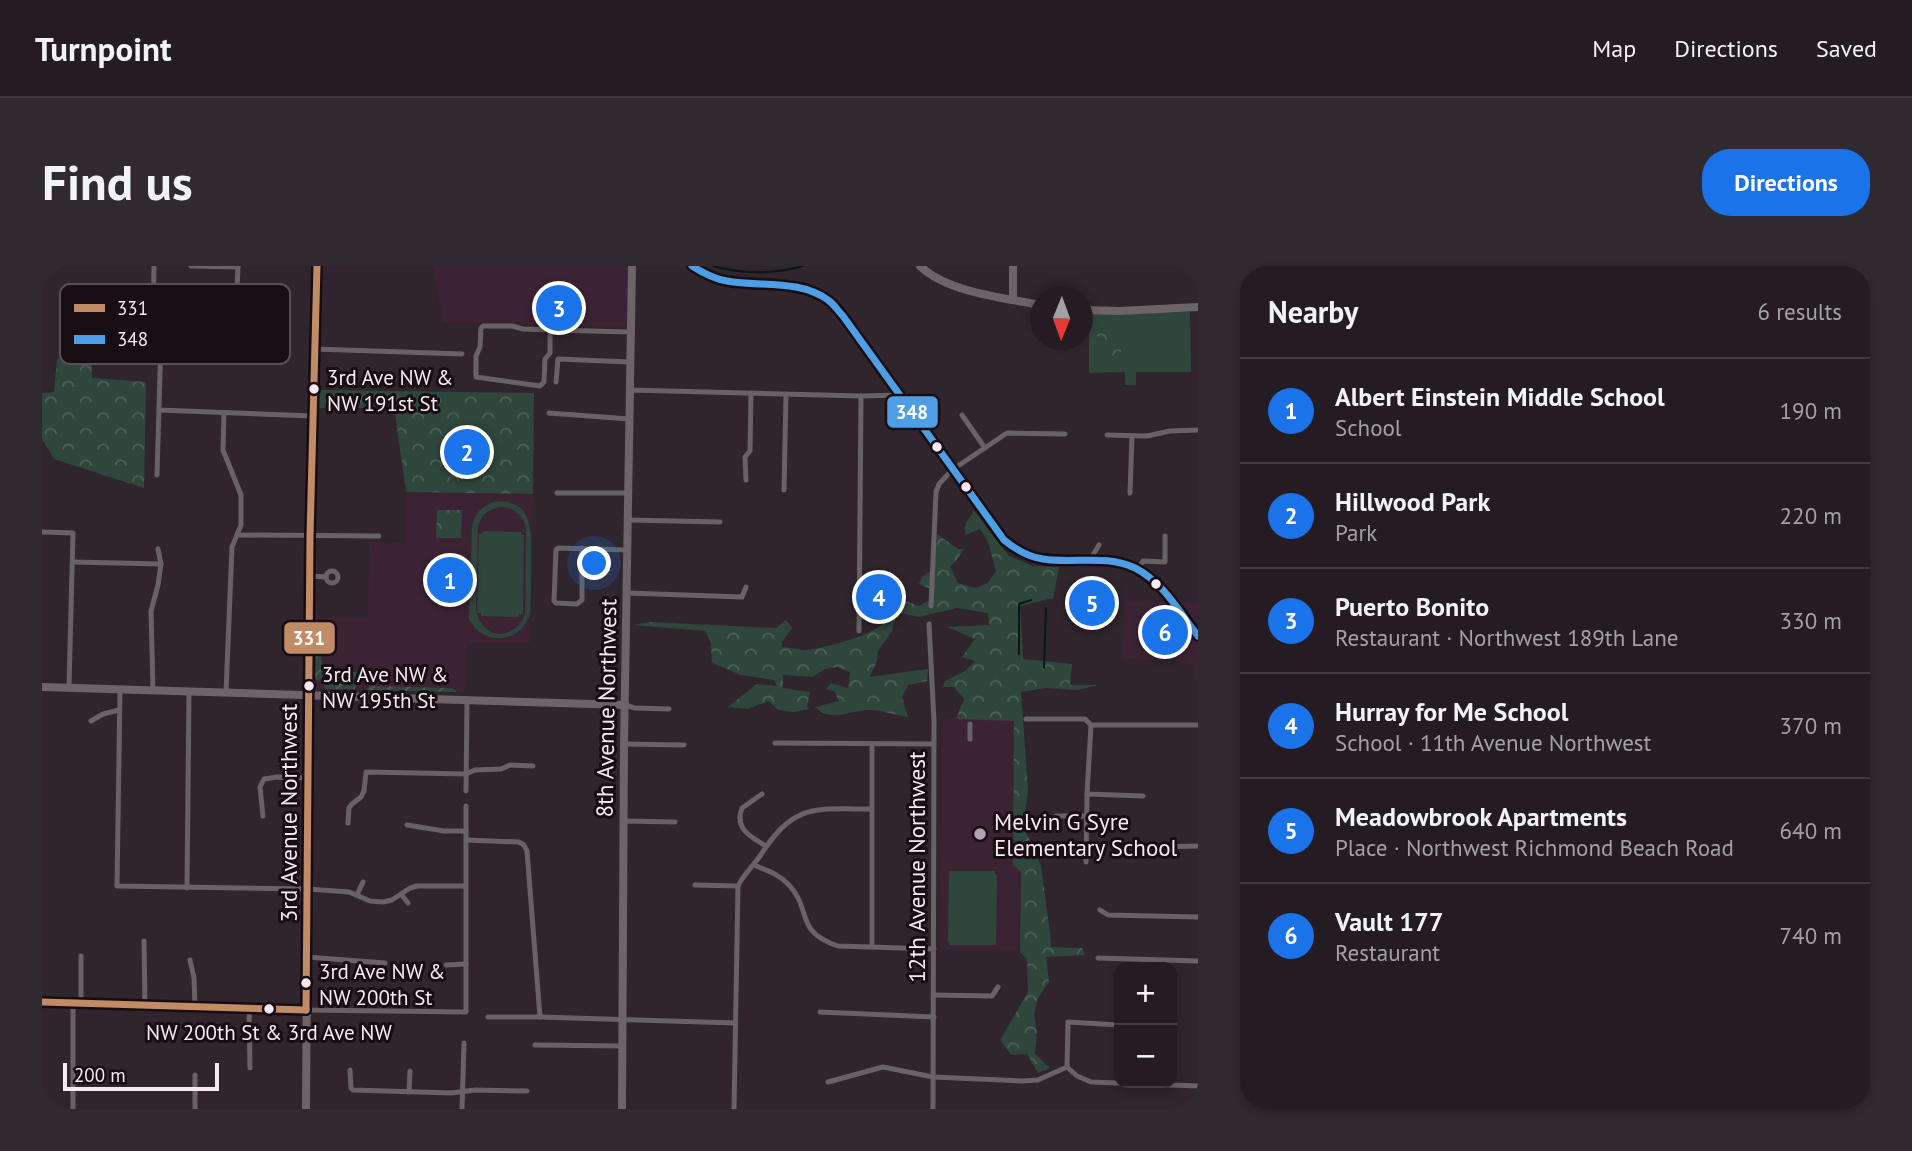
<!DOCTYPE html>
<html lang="en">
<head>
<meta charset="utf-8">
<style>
  :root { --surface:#241c22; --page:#30292f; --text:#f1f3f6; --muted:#a3a1a5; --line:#413a40; --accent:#1a73e8 }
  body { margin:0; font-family:"PT Sans",sans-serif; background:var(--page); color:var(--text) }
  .controls { position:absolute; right:21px; bottom:21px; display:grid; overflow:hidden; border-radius:14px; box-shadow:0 4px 10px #0003 }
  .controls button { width:63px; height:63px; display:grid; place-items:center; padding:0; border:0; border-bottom:2px solid var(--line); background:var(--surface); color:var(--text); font:35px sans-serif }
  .compass { position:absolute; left:988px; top:21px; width:63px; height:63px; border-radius:50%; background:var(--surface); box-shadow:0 4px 10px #0003; rotate:181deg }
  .scale { position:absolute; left:21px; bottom:18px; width:156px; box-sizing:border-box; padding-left:7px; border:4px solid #f7e9f1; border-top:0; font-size:19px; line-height:24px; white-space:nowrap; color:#f7e9f1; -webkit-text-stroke:5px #170d13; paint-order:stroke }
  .you { position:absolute; left:553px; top:298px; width:24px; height:24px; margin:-18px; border:5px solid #fff; border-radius:50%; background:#1a73e8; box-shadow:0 0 0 10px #1a73e833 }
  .badge { display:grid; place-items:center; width:46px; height:46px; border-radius:50%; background:var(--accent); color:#fff; font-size:23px; font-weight:700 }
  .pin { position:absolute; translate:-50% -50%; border:4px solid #fff; box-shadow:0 2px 7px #0006 }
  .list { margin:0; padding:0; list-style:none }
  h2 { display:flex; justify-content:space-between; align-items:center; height:91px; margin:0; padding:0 28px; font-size:30px }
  h2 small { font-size:23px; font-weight:400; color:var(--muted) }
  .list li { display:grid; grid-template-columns:46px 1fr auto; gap:21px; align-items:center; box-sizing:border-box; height:105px; padding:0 28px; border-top:2px solid var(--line) }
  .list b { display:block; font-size:26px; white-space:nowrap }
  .list p { margin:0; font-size:23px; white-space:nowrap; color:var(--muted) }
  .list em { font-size:23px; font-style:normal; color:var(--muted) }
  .map { position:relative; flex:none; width:1156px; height:843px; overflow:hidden; border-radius:28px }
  header { display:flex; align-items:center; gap:42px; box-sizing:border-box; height:98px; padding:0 35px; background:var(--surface); border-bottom:2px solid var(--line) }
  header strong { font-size:33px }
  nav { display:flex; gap:38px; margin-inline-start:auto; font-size:24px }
  .intro { display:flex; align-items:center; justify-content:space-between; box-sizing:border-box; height:168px; padding:0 42px }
  h1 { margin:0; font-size:49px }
  .button { padding:18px 32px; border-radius:28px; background:var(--accent); color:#fff; font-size:24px; font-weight:700 }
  main { display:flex; gap:42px; padding:0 42px }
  aside { flex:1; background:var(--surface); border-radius:28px; box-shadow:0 4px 10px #0003 }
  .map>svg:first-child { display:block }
</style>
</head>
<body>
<header>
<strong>Turnpoint</strong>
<nav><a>Map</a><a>Directions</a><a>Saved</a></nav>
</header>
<div class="intro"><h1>Find us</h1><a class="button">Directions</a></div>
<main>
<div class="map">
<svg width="1156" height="843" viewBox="0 0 1156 843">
  <defs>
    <pattern id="forest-crowns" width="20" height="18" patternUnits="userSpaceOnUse" patternTransform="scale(1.75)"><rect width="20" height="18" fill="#2f463c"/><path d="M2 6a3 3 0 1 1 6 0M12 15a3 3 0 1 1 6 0" fill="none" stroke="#4e6159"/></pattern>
    <pattern id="garden-furrows" width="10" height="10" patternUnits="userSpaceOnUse" patternTransform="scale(1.75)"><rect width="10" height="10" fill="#2f463c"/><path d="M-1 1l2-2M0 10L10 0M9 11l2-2" fill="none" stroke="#4e6159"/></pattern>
  </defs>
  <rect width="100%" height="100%" fill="#30252d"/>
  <g fill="#3c2333">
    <polygon points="391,0 586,0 585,61 401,56"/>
    <polygon points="364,226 491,228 488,377 425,377 423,426 277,423 272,414 273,351 326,352 327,276 363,277"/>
    <polygon points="1083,335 1156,337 1156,425 1151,401 1141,395 1080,393"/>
    <polygon points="901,452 979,453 976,684 898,683"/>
  </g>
  <g fill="#2f463c" fill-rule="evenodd">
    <polygon points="1148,46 1149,106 1094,106 1094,119 1083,119 1083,106 1047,107 1047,47"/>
    <path d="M452 236C494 231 489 271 489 299 489 315 489 332 488 348 480 373 453 380 434 363 431 360 430 357 427 354L430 260C433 247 440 240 452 236ZM458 241C471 241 480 248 484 261L483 348C472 377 438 373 434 343L436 261C439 249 446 243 458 241Z"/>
    <polygon points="441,265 479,266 479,269 482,269 481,348 477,348 477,351 439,350 439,347 435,347 437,268 440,268"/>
    <polygon points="907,605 952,605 955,611 954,679 908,679 906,675"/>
  </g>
  <g fill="url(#forest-crowns)">
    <rect x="1055" y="63" width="24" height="28"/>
    <polygon points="49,68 50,112 104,116 102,222 12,193 0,173 0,127 12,126 15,94"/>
    <polygon points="276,124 492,127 491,228 364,226 353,147 321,142 277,142"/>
    <polygon points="395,244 420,244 419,272 394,272"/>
    <path d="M932 245 967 290 991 300 1017 301 1011 332 978 340 981 393 1030 398 1028 419H1056L1036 424 1003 422 979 426 986 524 981 559 999 600 1008 667 1009 681 1040 682 1043 689 1004 691 1007 716 996 732 992 748 995 767 993 788 1008 802 996 807 985 788 969 789 958 774 986 726 985 693 978 686 979 606 971 599 972 455 914 453 922 433 912 421H901L903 415 923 405 933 395 920 391 933 373 905 361 947 359 946 347 915 342 877 351 855 346 850 365 836 385 835 396 827 411 886 403 885 415 866 419 860 431 866 451C853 449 839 444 827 444 808 444 788 457 773 441L797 435 792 425 784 423 789 417 806 422 808 406 795 401 783 403 770 411 741 409V422L768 426 765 441 767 443 752 446 736 444 727 435 705 443 686 441 715 418 735 420 732 414 699 409 670 397 669 377 663 365 591 359 608 356 734 362 744 354 750 362 740 376V381C747 382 755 383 762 384 777 384 838 368 844 354 848 346 844 341 850 333L864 335 876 340 892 332 891 324 877 318 881 310 892 303 895 268 916 283H922L914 295 908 300 916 317 934 322 946 317 954 305C948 287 950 279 938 263L923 269 924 257Z"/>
  </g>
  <g fill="url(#garden-furrows)">
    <path d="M275 363 282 365C281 378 275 393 284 404L326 407V409C318 410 314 415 313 423H283L281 416 273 413Z"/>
    <polygon points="328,420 409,422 412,423 414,426 324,424"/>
  </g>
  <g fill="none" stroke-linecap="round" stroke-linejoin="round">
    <g stroke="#041a11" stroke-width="2">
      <path d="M671 0C700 8 732 8 761 0"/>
      <polyline points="1032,337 1075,338"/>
      <polyline points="977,388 977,338 989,334"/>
      <polyline points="1002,402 1004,342"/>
    </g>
    <g stroke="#676266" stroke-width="5">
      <polyline points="149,0 196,1"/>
      <polyline points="508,64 508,87 503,93 502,116 498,120 434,111 434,90 438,81 439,62 441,60 470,60 481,63 508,64 588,66"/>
      <polyline points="111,65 112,0"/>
      <polyline points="273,83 420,88"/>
      <polyline points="514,116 516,93 588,96"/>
      <polyline points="588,124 819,130 858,129"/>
      <polyline points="117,144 271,150"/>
      <polyline points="182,147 181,184 199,229 199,259 190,281 184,426"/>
      <polyline points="507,147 587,153"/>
      <polyline points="920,149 943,182"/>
      <polyline points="1065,169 1105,170 1128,165 1156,164"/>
      <polyline points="115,209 119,74 193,76 196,0"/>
      <polyline points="704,214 703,191 708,185 709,127"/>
      <polyline points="742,224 744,128"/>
      <polyline points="515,227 586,227"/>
      <polyline points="1088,227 1090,170"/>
      <polyline points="586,254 678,256"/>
      <polyline points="0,266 31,267 27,421"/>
      <polyline points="196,269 337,270"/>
      <polyline points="540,282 540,334 535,338 514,337 512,335 514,284 516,282 586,284"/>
      <polyline points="1048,294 1057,279"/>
      <polyline points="31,296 119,298"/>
      <polyline points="1096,303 1101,295 1123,296 1123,270"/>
      <circle cx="290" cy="311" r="6"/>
      <polyline points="268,310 284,311"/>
      <polyline points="585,327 700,331 704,321"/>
      <polyline points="889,340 894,226 897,218 910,204 965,167 1023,168"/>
      <polyline points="887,358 892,455 891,843"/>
      <polyline points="817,365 819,130"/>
      <polyline points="78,424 75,620 266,623 307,626 328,635 341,636 350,634 368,622 375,620 423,620"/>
      <polyline points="111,425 109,345 116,319 119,298 116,283"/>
      <polyline points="583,439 593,442 627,443"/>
      <polyline points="984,453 1043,453 1049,459 1156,459"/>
      <polyline points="49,455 61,448 77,444"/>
      <polyline points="928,473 928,458"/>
      <polyline points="733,477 892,478"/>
      <polyline points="582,478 642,479"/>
      <polyline points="830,478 830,681"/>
      <polyline points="424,525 425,434"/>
      <path d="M720 528 700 542C692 563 709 571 724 580"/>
      <polyline points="1045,528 1101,530"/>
      <polyline points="221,550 218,521 222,513 235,511 266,512"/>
      <polyline points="1014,550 1045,550"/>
      <polyline points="582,555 633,556"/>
      <polyline points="306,557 307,542 310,538 319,531 322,525 324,506 424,508 433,504 459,503 468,499 491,500"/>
      <polyline points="365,559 402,565 424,565"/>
      <polyline points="424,574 477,576 482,579 485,585 498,751"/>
      <polyline points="1092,585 1113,581 1156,580"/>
      <polyline points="1044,596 1045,528 1049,459"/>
      <path d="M712 599C723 604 737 608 746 618 771 643 751 665 796 680L892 683"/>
      <polyline points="653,619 696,620"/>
      <polyline points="145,622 147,426"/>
      <polyline points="359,628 366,637"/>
      <polyline points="315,629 321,616"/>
      <polyline points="1058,644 1066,649 1156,651"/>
      <polyline points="102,675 103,739"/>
      <polyline points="265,691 343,697"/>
      <polyline points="1056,692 1156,695"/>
      <polyline points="148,694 152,712 153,741"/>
      <polyline points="404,699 424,698"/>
      <polyline points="892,729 950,730 956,721"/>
      <polyline points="31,737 31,843"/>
      <polyline points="39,737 39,690"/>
      <polyline points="207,742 208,802"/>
      <polyline points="264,744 424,746 424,540"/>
      <polyline points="778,746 892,751"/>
      <polyline points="446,751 498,751 693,757"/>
      <polyline points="493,779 580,780"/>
      <polyline points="1025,801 1026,756 1077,759"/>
      <polyline points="308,804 309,822 311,824 409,827 433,824 485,825"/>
      <polyline points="153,809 153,843"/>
      <polyline points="786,816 841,801 891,811 980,815 996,814 1025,801 1035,810 1049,816 1156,820"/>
      <polyline points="367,826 368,805"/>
      <polyline points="420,843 422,777"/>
      <path d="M692 843 696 620C702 608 710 601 718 590 752 537 771 543 829 543"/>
    </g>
    <g stroke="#6c6469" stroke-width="8">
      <path d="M650 0C689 32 745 5 786 34 791 38 796 45 801 50L962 274C973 283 986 290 1001 293 1031 298 1064 287 1093 302 1117 313 1139 349 1156 370"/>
      <path d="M878 0C905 26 961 32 999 39"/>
      <polyline points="971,33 971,0"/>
      <polyline points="1041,44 1078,45 1156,41"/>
      <polyline points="0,421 583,439"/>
      <polyline points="0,736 264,744"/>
      <polyline points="264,843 268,270 275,0"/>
      <polyline points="580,843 582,478 590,0"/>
    </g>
    <defs>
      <g id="bus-1">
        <polyline points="0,736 264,744"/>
        <polyline points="264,744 268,270 275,0"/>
      </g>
      <path id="bus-2" d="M650 0C661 7 672 13 685 15 718 21 757 13 786 34 792 38 796 45 801 50L962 274C973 283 987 291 1001 293 1032 298 1064 288 1093 302 1121 316 1138 347 1156 370"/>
    </defs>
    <use href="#bus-1" stroke="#170d13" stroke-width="12"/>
    <use href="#bus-2" stroke="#170d13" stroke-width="12"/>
    <use href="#bus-1" stroke="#c18c65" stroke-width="7"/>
    <use href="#bus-2" stroke="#4d9ee5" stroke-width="7"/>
  </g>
  <g fill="#f7e9f1" stroke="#170d13" stroke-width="2.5">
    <circle cx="272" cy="123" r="6"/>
    <circle cx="895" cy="181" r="6"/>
    <circle cx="924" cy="221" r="6"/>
    <circle cx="1114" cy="318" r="6"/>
    <circle cx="267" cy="420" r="6"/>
    <circle cx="264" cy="717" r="6"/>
    <circle cx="227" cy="743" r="6"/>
  </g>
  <circle fill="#b1a4ac" stroke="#170d13" stroke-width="2.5" cx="938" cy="568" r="7"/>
  <g text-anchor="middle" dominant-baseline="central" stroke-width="6" stroke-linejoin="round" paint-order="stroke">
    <g font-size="21" fill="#f7e9f1" stroke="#170d13" text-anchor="start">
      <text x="285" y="111">3rd Ave NW &amp;<tspan x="285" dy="26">NW 191st St</tspan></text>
      <text x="280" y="408">3rd Ave NW &amp;<tspan x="280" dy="26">NW 195th St</tspan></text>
      <text x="277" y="705">3rd Ave NW &amp;<tspan x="277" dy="26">NW 200th St</tspan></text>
      <text x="227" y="766" text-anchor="middle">NW 200th St &amp; 3rd Ave NW</text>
    </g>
    <g font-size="23" fill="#f7e9f1" stroke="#170d13">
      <text transform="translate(564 442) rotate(-89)">8th Avenue Northwest</text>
      <text transform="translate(246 547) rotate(-90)">3rd Avenue Northwest</text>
      <text transform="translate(874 601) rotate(-90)">12th Avenue Northwest</text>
    </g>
    <g font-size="23" fill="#f7e9f1" stroke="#170d13" text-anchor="start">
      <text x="952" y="555">Melvin G Syre<tspan x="952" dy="26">Elementary School</tspan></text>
    </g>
  </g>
  <rect x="18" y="18" width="230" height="80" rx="10" fill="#170d13" stroke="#5a4f56" stroke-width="2"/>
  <rect x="32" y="38" width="31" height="8" fill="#c18c65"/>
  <rect x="32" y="69" width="31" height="9" fill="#4d9ee5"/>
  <g font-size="19" fill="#f7e9f1">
    <text x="75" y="49">331</text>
    <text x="75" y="80">348</text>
  </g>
  <g stroke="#170d13" stroke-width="2.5">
    <rect x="844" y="129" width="53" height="34" rx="7" fill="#4d9ee5"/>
    <rect x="241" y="355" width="53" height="34" rx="7" fill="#c18c65"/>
  </g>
  <g font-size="19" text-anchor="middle" font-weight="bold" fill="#fff">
    <text x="870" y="153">348</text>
    <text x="267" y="379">331</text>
  </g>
</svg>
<div class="controls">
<button>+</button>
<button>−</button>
</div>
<svg class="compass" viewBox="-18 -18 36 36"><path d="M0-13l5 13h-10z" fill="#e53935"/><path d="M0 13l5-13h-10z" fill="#a3a1a5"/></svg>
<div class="scale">200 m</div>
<div class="you"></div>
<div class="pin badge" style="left:408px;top:314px">1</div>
<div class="pin badge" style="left:425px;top:186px">2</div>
<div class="pin badge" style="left:517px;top:42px">3</div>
<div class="pin badge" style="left:837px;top:331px">4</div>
<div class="pin badge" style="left:1050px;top:337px">5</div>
<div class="pin badge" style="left:1123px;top:366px">6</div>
</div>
<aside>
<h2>Nearby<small>6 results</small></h2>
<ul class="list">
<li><span class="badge">1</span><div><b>Albert Einstein Middle School</b><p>School</p></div><em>190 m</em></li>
<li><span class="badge">2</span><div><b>Hillwood Park</b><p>Park</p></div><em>220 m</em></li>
<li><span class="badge">3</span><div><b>Puerto Bonito</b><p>Restaurant · Northwest 189th Lane</p></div><em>330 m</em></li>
<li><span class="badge">4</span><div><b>Hurray for Me School</b><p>School · 11th Avenue Northwest</p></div><em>370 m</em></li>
<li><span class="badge">5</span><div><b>Meadowbrook Apartments</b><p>Place · Northwest Richmond Beach Road</p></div><em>640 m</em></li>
<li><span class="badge">6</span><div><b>Vault 177</b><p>Restaurant</p></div><em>740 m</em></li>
</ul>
</aside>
</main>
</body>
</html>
